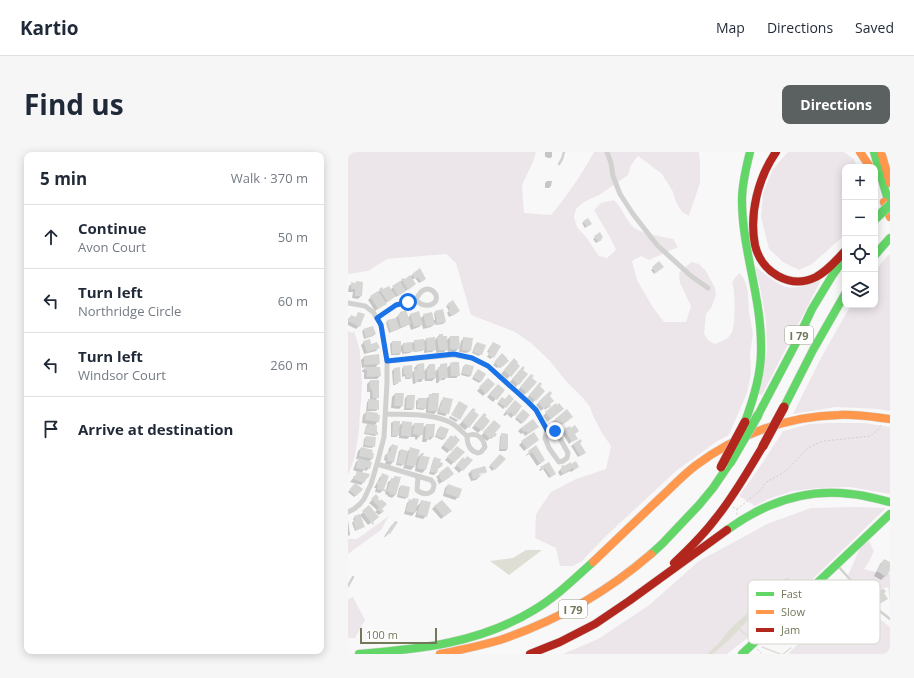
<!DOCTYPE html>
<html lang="en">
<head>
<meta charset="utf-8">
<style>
  :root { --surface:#fff; --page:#f6f6f7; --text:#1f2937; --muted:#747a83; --line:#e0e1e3; --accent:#5a6160 }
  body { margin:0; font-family:"Open Sans",sans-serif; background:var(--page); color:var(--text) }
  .controls { position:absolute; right:12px; top:12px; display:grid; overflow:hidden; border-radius:8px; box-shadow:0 2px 10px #0003 }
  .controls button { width:36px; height:36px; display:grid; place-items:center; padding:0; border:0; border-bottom:1px solid var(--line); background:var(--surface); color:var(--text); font:20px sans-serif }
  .scale { position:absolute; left:12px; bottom:10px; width:77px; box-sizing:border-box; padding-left:4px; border:2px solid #727959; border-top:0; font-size:11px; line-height:14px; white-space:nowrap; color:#727959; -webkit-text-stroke:3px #fff; paint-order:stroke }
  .stop { position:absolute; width:12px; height:12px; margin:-9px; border:3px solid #1a73e8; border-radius:50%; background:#fff }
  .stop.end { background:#1a73e8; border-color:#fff; box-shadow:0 1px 4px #0008 }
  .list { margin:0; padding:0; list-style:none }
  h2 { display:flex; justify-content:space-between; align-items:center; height:52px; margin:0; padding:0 16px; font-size:17px }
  h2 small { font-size:13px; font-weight:400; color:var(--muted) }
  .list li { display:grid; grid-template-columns:26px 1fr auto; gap:12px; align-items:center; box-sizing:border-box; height:64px; padding:0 16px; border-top:1px solid var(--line) }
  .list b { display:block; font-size:15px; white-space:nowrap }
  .list p { margin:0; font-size:13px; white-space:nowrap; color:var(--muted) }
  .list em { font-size:13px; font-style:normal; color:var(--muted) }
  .icon { flex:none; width:22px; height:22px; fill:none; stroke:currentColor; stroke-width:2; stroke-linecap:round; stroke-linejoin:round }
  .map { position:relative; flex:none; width:542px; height:502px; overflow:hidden; border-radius:8px }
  header { display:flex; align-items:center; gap:24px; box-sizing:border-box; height:56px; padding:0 20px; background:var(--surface); border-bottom:1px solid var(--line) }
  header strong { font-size:19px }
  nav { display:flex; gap:22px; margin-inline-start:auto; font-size:14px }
  .intro { display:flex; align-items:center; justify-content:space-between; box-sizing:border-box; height:96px; padding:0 24px }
  h1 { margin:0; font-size:28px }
  .button { padding:10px 18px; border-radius:8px; background:var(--accent); color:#fff; font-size:14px; font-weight:700 }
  main { display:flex; gap:24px; padding:0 24px }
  aside { flex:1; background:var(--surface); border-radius:8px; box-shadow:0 2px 10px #0003 }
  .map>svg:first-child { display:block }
</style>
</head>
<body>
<header>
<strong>Kartio</strong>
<nav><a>Map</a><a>Directions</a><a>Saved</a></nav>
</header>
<div class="intro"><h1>Find us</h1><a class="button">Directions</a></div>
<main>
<aside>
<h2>5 min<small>Walk · 370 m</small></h2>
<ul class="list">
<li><svg class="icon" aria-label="ahead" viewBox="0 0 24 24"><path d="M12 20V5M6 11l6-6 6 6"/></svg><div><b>Continue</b><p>Avon Court</p></div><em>50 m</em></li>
<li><svg class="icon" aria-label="left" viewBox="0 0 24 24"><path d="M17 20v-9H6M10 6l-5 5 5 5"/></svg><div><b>Turn left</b><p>Northridge Circle</p></div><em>60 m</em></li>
<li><svg class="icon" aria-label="left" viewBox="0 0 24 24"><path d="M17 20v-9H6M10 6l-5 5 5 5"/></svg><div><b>Turn left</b><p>Windsor Court</p></div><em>260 m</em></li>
<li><svg class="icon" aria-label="arrive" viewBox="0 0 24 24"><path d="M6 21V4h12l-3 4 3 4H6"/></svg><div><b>Arrive at destination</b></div></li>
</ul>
</aside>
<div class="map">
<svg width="542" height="502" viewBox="0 0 542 502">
  <rect width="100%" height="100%" fill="#f9f8f9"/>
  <g fill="#ece6ea">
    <path d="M0 0H188L185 10 174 33 176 61 203 63C219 44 234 22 246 0H351L352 12V31L341 64 334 60 328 50 325 40 314 22 290 4 283 13 280 23 253 42 236 50 228 57 226 65 229 75 238 85 251 104 259 106 268 98 264 89 246 58 253 51 266 48C274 56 277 66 284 74 290 81 316 85 325 87L330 95 301 108 293 104 284 109 289 128 304 154 316 170H338L343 154 332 131 331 121 343 110 351 112 358 119 367 136 368 143 363 156 358 162 356 182 360 188 367 192C372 190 380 187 383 182 387 177 387 150 386 142 386 138 385 134 384 130L391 121 395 125 398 132 400 141 401 160 405 182 402 201 403 221 399 241 381 283 368 290 328 319 257 385 234 409 225 414H212L208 396 187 386 188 363 192 356 203 340 228 327 258 317 263 294 254 281 245 264 242 255 235 246 217 228 202 209 183 191 167 180 123 163 108 111 98 102 39 107 20 119 0 122Z"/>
    <polygon points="441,0 496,0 506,7 509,15 497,15 497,83 464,112 451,118 435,110 421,97 413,65 415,41 425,17 439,1"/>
    <polygon points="541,102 542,105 542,259 530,257 488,255 445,262 474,204 503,153 527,153 527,119"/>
    <path d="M407 114C413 119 431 134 439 135 450 137 462 132 473 128L414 243 410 242 419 199 418 169 413 140Z"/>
    <polygon points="0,179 4,181 6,179 12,199 14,232 11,278 7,304 0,324"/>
    <polygon points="480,271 517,271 542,275 542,342 502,335 471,336 445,339 420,347 407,354 391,344 415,310 435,279 462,272"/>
    <path d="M507 355 538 356C486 406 436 458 379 502H215L250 487 300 454 351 409 419 372 463 356Z"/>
    <polygon points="41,364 33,378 0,402 0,387 9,387"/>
    <path d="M521 389 526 399 521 410 516 417C523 419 535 422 542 421V449L540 435 526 439 520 433 510 434 500 423 513 394Z"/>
    <polygon points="5,445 17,468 7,486 0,486 0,447"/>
    <polygon points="514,456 527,463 542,475 542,502 440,502 478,464"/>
  </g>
  <g fill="#deded5">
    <polygon points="178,398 194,398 161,423 142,409 165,406"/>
    <polygon points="438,426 441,426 440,430 428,443 409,458 383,486 365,502 359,502 370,492 382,477"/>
  </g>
  <g fill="#0003">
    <polygon points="197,0 204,0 204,5 202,6 199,6 199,5 197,5"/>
    <polygon points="199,29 204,29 203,34 201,36 197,36 197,31"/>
    <polygon points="236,70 241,73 237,76 234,71"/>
    <polygon points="252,82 251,89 248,91 245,87"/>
    <polygon points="311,111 314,115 306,122 303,118"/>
    <polygon points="71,118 76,128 71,131 67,126 64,128 65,134 48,145 47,144 27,159 20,148 23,145 29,141 32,138 35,139 42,138 54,128 56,129"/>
    <polygon points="4,131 13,144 10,147 4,146 5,140 0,140 1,134"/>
    <polygon points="100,153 109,161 101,165 99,161 101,159 98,154"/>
    <polygon points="70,160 72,167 76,163 85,168 87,168 86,161 88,160 97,170 95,172 88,173 87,171 83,175 75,177 74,172 71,175 63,178 61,172 58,174 41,181 38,171 39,169 47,167 52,161 60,166 62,163"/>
    <polygon points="11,161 11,174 8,177 0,173 0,167 3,164 7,166"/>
    <polygon points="16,178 27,182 25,184 16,187 14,179"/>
    <polygon points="91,183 98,189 102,185 111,196 108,199 100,200 99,197 96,200 88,201 88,197 84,200 76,201 76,197 74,199 66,200 65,198 62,201 54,202 54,199 51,203 43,203 42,192 44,190 52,195 55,192 64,191 67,189 75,190 78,187 87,188"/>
    <polygon points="116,186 122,199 119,201 111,200 113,189"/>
    <polygon points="16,190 22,193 30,196 28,199 16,202 13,193"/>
    <polygon points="129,191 133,202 131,204 124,201 127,193"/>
    <polygon points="143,193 151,195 143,207 139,205 141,201 139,200"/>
    <polygon points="154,203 159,209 152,216 150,215 149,216 145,213"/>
    <polygon points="16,205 31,211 27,216 32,224 29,227 16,227 16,220 14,220 14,219 18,215 14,216 13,208"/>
    <polygon points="163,210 167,211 171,214 159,227 153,222"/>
    <polygon points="103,212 111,223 108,226 100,226 100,224 96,228 92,228 90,231 88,231 88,225 84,229 77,229 76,226 73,230 69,230 66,232 65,232 64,225 62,227 57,227 57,224 54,225 54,217 55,215 64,221 67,218 66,216 69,213 75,221 81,213 87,220 93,213 99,216"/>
    <polygon points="117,213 123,223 121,225 113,223 115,215"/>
    <polygon points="46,217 52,229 47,233 45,233 44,219"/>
    <polygon points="172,218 170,232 168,235 162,230"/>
    <polygon points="128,220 137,222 131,231 124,227"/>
    <polygon points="181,226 179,240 176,243 170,238"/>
    <polygon points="140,227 146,232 135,244 129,239"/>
    <polygon points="22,229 30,245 27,249 30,257 28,259 18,259 19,250 21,248 22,249 22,240 19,240 19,232"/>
    <polygon points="189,234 191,235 187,248 185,251 179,246"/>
    <polygon points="147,236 156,238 145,250 139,245"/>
    <polygon points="202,240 200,244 200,253 201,254 197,258 196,256 193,259 188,253"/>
    <polygon points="47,242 55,242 54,254 51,257 43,256 44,245"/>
    <polygon points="84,242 89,259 86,262 78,261 78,256 75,258 68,257 68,249 70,247 79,246"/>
    <polygon points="59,244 66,244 65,256 64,258 56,258 57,246"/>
    <polygon points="96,246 99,260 98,262 99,262 97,264 89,262 93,249"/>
    <polygon points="155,246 156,248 164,247 155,257 149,252"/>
    <polygon points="164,252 166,263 163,266 159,262 157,264 155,263"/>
    <polygon points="207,252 211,260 199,270 195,264"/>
    <polygon points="175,258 181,263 173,272 167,267"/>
    <polygon points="219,259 221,268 209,276 204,270"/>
    <polygon points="18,260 30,269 26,274 29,282 27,284 16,282 18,274 20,272 14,271 15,263"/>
    <polygon points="123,260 120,275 117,278 111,273"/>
    <polygon points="102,264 110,268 108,270 101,266"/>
    <polygon points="134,265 136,265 141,269 130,281 124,276"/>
    <polygon points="45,270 51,274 55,270 62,276 66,272 74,277 78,273 85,285 82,288 80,287 78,290 74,290 75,281 68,288 67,287 67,285 62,285 63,283 59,287 51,286 51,282 48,285 43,285 43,271"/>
    <polygon points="143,272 146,281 148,282 143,287 142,286 139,289 133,284"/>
    <polygon points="92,275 100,278 96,287 94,288 87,285 90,277"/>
    <polygon points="173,276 186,278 177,284 175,281 173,282 170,279"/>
    <polygon points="217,278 226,283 228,286 221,292 214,281"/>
    <polygon points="154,283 159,283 159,297 158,299 151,299 152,284"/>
    <polygon points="18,285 26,294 24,296 15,295 16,287"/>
    <polygon points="100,287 102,298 99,301 93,296"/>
    <polygon points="190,288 176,299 171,293 174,290"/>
    <polygon points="232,288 231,291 235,302 230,305 223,294"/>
    <polygon points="44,293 49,294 45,310 42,313 37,312 38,309 36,308 37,303 40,301 41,296"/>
    <polygon points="109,295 115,300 103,313 97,308"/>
    <polygon points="188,295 193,311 189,314 181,302 178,304 178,303"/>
    <polygon points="13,296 24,307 20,310 21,316 18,319 16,318 13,321 19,326 13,333 2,330 10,320 5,318 8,310 11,307 8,307 10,299"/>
    <polygon points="63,296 68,307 73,302 77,318 74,321 67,319 68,312 63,318 55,316 57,311 53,314 48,313 51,299 53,298 59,300"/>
    <polygon points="152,303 157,307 144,319 141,315"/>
    <polygon points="87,306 93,314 91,316 89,316 88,321 86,323 81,322 85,308"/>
    <polygon points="115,307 123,309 111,321 106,316"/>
    <polygon points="200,311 205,323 201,326 195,317 192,319 191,318"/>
    <polygon points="137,315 138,320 136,322 136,320 126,322 127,324 136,322 131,324 131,325 128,328 123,329 120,322 123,319"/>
    <polygon points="215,315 230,315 223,320 222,319 212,324 210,320"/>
    <polygon points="100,316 102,325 91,332 89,328 90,327 88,325"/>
    <polygon points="34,323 35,338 32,341 27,340 28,336 26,336 32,325"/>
    <polygon points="47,325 52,326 47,343 44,346 39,344 40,343 37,342 40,330"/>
    <polygon points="7,333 14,338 6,345 0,340"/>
    <polygon points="100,333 110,345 107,348 95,344 97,336"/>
    <polygon points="53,334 59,345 57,347 49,345 51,336"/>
    <polygon points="28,344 33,357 35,359 31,363 27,360 29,358 21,351"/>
    <polygon points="65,347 68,355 74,349 78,364 75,367 67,365 69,358 64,364 56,362 59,351 62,348 63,349"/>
    <polygon points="87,354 102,359 93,367 84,357"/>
    <polygon points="21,355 27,368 20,373 12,363"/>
    <polygon points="7,365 15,375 14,376 7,379 4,371 6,369 5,367"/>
    <polygon points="0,368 2,383 0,384"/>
    <polygon points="47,370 41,381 37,385 36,385 43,374"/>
    <polygon points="536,408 542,411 542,416 537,424 533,428 526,424 532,412"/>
    <polygon points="535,441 537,448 531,452 526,446 528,444"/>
  </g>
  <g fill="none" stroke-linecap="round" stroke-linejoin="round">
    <g stroke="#deded5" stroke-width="1.5">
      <polyline points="390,476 402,486"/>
      <polyline points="414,495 432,502"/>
      <polyline points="435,502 443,496"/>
    </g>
  </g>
  <g fill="#d6d6d4">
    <polygon points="240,66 244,72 239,75 235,69"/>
    <polygon points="252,80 255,85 253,87 254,88 250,90 246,84"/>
    <polygon points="311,109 316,115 308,121 304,115"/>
    <polygon points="72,116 78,127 73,130 70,125 67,127 64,122"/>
    <polygon points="62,123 68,132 60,138 53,127 56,126 57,127"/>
    <polygon points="8,129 15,130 14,144 7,144 7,137 3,137 3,130 8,131"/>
    <polygon points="52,129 58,139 50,144 44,134"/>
    <polygon points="41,134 48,144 40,150 31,137 34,135 35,137"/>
    <polygon points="30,139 39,152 30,157 22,144"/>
    <polygon points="105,148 112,159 104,164 100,158 102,157 99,152"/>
    <polygon points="95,157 98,170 89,172 87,159"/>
    <polygon points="58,158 63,172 53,175 50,163 52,162 52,160"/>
    <polygon points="71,159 75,173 66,175 62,162"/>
    <polygon points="10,160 17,162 12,175 0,169 3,163 8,165"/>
    <polygon points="84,160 87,173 78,175 75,162"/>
    <polygon points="48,166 52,177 43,180 39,168"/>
    <polygon points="25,174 28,182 18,186 15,177"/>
    <polygon points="91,182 95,182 95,184 99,184 100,198 91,198 89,185 91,185"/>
    <polygon points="102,184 111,184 112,197 102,197"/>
    <polygon points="87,185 88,198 79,199 78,186"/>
    <polygon points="115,185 125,186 123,199 114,198"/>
    <polygon points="22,187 23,192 29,190 32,196 19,200 15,189"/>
    <polygon points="76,187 77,198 67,199 66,188"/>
    <polygon points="44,189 53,189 53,201 44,202"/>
    <polygon points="64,190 65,200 56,200 55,191"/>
    <polygon points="129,190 138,193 134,203 125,200"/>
    <polygon points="145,190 153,194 146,206 140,203 142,199 140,198"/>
    <polygon points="154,201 159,206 159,207 161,209 154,215 153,214 151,215 146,210"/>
    <polygon points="31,202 32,212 16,213 16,204"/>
    <polygon points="166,206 170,210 169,211 172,214 163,225 156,218"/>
    <polygon points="105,210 111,210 112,224 103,224 102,211"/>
    <polygon points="76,211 77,227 70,227 70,230 67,230 66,217 69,217 69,212"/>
    <polygon points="99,211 100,226 94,226 94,228 91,229 90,215 93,215 92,212"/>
    <polygon points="81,212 87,212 88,226 79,227 79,216 81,216"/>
    <polygon points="117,212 126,214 123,224 114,221"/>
    <polygon points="64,213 65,226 58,226 58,223 56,223 55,214"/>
    <polygon points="175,214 177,216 175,218 180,222 171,233 164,227"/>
    <polygon points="17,215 32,215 33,224 19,225 19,218 17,218"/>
    <polygon points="52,215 53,230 50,230 50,232 46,232 46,216"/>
    <polygon points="130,217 138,222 133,230 125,225"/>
    <polygon points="183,222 186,224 184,226 189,230 179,241 172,235"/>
    <polygon points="140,226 147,232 138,242 131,235"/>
    <polygon points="22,228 31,228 31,246 25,246 24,237 22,237"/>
    <polygon points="192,230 194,232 192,234 197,239 188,249 181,243"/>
    <polygon points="150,232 157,238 149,248 141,242"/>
    <polygon points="202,239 204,241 202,244 206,249 202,252 203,254 201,256 199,254 196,257 190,250"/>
    <polygon points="47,241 56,241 55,254 46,254"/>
    <polygon points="84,241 91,241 90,259 80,259 81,242 84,242"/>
    <polygon points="161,242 166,247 158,256 150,250 154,245 157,247"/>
    <polygon points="59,243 67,243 66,257 58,256"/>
    <polygon points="95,245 105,247 101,262 91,260"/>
    <polygon points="70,246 79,246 78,257 69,256"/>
    <polygon points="20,247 31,248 31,258 20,257"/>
    <polygon points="167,248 174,254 167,264 162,260 161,262 157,260"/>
    <polygon points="111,249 120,254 112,268 103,263"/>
    <polygon points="208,251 209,253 211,251 216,257 203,267 197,260"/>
    <polygon points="125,256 128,258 126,259 131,263 121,276 114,269"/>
    <polygon points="175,257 182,263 175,271 168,265"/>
    <polygon points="219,257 225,265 212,274 207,267"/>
    <polygon points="18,259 30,261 30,263 32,263 31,270 17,268"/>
    <polygon points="136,261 139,263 137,264 142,269 134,279 126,273"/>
    <polygon points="185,267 191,275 180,282 178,279 176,280 173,276"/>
    <polygon points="146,268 153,274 147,281 149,282 147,285 145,284 142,287 135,280"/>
    <polygon points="45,269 52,269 51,283 44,284"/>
    <polygon points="54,269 64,270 63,284 53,284"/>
    <polygon points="66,271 76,271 75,283 72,283 72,285 70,285 70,283 65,282"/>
    <polygon points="19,272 29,273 29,280 30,280 30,283 17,281"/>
    <polygon points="78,272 87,272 86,285 82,285 81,287 77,287"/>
    <polygon points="227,273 231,279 227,282 230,287 224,290 216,277 222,274 223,276"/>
    <polygon points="92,274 101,277 97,287 88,284"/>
    <polygon points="186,280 191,288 179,297 173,289"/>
    <polygon points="153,281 160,282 160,297 152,297"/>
    <polygon points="103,283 105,285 107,283 112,288 103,299 95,293"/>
    <polygon points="18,284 28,285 27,295 16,293"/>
    <polygon points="233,287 234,290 232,291 238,301 232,304 225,292"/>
    <polygon points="44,292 50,294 46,310 39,309 40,306 38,305 40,299 42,300"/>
    <polygon points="188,293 197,308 192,312 184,300 182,302 180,299"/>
    <polygon points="109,294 117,300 106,311 99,305"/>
    <polygon points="13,295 25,298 24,301 26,301 25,307 11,304"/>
    <polygon points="62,295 72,298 67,315 58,313"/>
    <polygon points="53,297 60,299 56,313 49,311"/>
    <polygon points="73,301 76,301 75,304 82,305 78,318 69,316"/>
    <polygon points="152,302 158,307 147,318 142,313"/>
    <polygon points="119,304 125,308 115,319 108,313 115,305 117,307"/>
    <polygon points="86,305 93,307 92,310 95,311 94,315 91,314 89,321 82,320"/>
    <polygon points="10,306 24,310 22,317 18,315 17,318 8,316"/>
    <polygon points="228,309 231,315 226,318 225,316 215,322 212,317 214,316 213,314 215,313 216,314 223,310 223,312"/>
    <polygon points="201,310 208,322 203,325 197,316 194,318 192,315"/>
    <polygon points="100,314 106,322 95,330 91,325 92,324 91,321"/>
    <polygon points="137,314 139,320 131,322 132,325 125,327 123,318"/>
    <polygon points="9,319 22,322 20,326 19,326 16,331 5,327 5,324 7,325"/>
    <polygon points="34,321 41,324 36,337 39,338 38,340 29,337 30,333 29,333 30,328 32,329"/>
    <polygon points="46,324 53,325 48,343 41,342 42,340 39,339 43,326 46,327"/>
    <polygon points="7,331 15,337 8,344 1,338"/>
    <polygon points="100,332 114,337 111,346 97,341"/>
    <polygon points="53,333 62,335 60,346 50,343"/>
    <polygon points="28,342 31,346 30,347 32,349 33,347 39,352 34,357 36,359 34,361 29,357 31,355 23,347"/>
    <polygon points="65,346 71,347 67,361 58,359 61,347 64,348"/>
    <polygon points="73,348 83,350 79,365 69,362"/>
    <polygon points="94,348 104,359 96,365 86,354"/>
    <polygon points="21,353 31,365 25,370 26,372 25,373 14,359"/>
    <polygon points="12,362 17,375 8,378 5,369 7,368 6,364"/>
    <polygon points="47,369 50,370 42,382 39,380"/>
    <polygon points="536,407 542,410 542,418 538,425 529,419"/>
    <polygon points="534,437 536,437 538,440 536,441 540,447 533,451 527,444 529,442 528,441"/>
  </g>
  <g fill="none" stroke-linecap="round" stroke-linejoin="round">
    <defs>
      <g id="fast">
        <polyline points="526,0 542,55"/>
        <polyline points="527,103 542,86"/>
        <polyline points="436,255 465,198 497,142"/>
        <polyline points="410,263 448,191 464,157 484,124 496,107"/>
        <path d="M397 270C406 245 414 220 413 193 413 144 394 97 394 48 394 31 398 16 402 0"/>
        <path d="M379 378C416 351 457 336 503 342 516 343 529 347 542 350"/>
        <polyline points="303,402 314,392 351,353 365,336 382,311"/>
        <path d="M11 502C73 497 132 491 186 458 208 445 226 427 245 410"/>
        <polyline points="394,502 542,362"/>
      </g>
      <g id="slow">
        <polyline points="512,0 522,15"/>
        <polyline points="533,0 542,31"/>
        <polyline points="536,50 542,65"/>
        <path d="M245 410C267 389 289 368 311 347 323 336 334 324 347 314 388 283 439 264 491 263 508 262 525 265 542 267"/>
        <path d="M92 502C112 498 132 494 152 488 208 469 258 441 303 402"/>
      </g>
      <g id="jam">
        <path d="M428 0C410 26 401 62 407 93 413 120 442 138 468 125 479 119 488 109 497 99"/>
        <path d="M326 411C341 397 356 382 368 366 386 344 400 319 415 294"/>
        <polyline points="182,502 212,490 247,472 281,449 379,378"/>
      </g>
    </defs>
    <use href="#fast" stroke="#d6d6d5" stroke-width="9"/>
    <use href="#slow" stroke="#d6d6d5" stroke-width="9"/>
    <use href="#jam" stroke="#d6d6d5" stroke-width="9"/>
    <g stroke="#cececc" stroke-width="1" stroke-dasharray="2 2" stroke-linecap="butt">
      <polyline points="385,355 389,357 389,363"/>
      <polyline points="389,357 413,338 417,331 438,319 460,296 470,291 477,289 522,284 529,279 533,273"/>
      <polyline points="409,497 414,502"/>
    </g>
    <g stroke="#d1d2cf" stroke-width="2.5">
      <polyline points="211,12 214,7 216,0"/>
      <polyline points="489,413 528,456 542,467"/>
      <polyline points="0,434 5,425"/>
    </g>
    <g stroke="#d1d2cf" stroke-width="5">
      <polyline points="259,0 263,11 265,24 272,42 285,62 309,93 343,124 360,136"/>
      <polyline points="0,151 17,154 25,160 33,173 39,209 39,230 36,285 29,312 23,332 16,347 12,352 6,357 0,360"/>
      <path d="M29 166 48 153 68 148C72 152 75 154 82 153 99 148 78 123 68 148"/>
      <polyline points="39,209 106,203 124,206 140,214 180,250 188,258 199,278 197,286 201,296 211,310 215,309 219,306 220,301 210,283 207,279 199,278"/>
      <path d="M38 262C58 263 88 261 105 272 110 275 114 280 119 284 119 292 121 299 130 301L133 300 137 295C135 285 128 280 119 284"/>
      <path d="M29 312 83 328 86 332C86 343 76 344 69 338L70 324"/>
    </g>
    <use href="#fast" stroke="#63d668" stroke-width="8"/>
    <use href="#slow" stroke="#ff974d" stroke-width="8"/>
    <use href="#jam" stroke="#b3261e" stroke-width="8"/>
    <defs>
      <g id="fast-bridge">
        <polyline points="527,67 542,53"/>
        <polyline points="382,311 410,263"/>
      </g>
      <g id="jam-bridge">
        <polyline points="415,294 436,255"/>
        <polyline points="373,315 397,270"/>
      </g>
    </defs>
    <use href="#fast-bridge" stroke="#d6d6d5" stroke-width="10" stroke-linecap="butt"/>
    <use href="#jam-bridge" stroke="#d6d6d5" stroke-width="10" stroke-linecap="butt"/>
    <use href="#fast-bridge" stroke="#63d668" stroke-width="9"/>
    <use href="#jam-bridge" stroke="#b3261e" stroke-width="9"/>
  </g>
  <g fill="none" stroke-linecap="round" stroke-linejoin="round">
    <polyline stroke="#1a73e8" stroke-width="5" points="60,150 48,153 29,166 33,173 39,209 106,202 124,206 140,214 180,250 188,258 199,278 202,278 207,279"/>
  </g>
  <g text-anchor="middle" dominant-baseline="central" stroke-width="4" stroke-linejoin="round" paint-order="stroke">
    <g fill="#fff" stroke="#9ca18b" stroke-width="1">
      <rect x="437" y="174" width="28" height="18" rx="3"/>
      <rect x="211" y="448" width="28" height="18" rx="3"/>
    </g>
    <g font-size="11" font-weight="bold" fill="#727959">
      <text x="451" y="183">I 79</text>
      <text x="225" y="457">I 79</text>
    </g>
  </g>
  <rect x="400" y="428" width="132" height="64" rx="6" fill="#fff" stroke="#d5d7cd" stroke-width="1"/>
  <rect x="408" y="440" width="18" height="4" fill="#63d668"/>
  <rect x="408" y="458" width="18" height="4" fill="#ff974d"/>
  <rect x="408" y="476" width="18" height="4" fill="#b3261e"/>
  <g font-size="11" fill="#727959">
    <text x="433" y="446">Fast</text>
    <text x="433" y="464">Slow</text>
    <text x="433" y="482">Jam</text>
  </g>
</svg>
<div class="controls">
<button>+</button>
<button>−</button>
<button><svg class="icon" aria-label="locate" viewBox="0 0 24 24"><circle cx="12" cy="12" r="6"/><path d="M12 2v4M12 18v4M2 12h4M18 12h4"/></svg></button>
<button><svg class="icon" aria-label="layers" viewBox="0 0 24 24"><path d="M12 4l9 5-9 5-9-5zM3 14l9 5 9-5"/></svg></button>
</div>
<div class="scale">100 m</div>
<div class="stop" style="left:60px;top:150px"></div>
<div class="stop end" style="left:207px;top:279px"></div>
</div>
</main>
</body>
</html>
